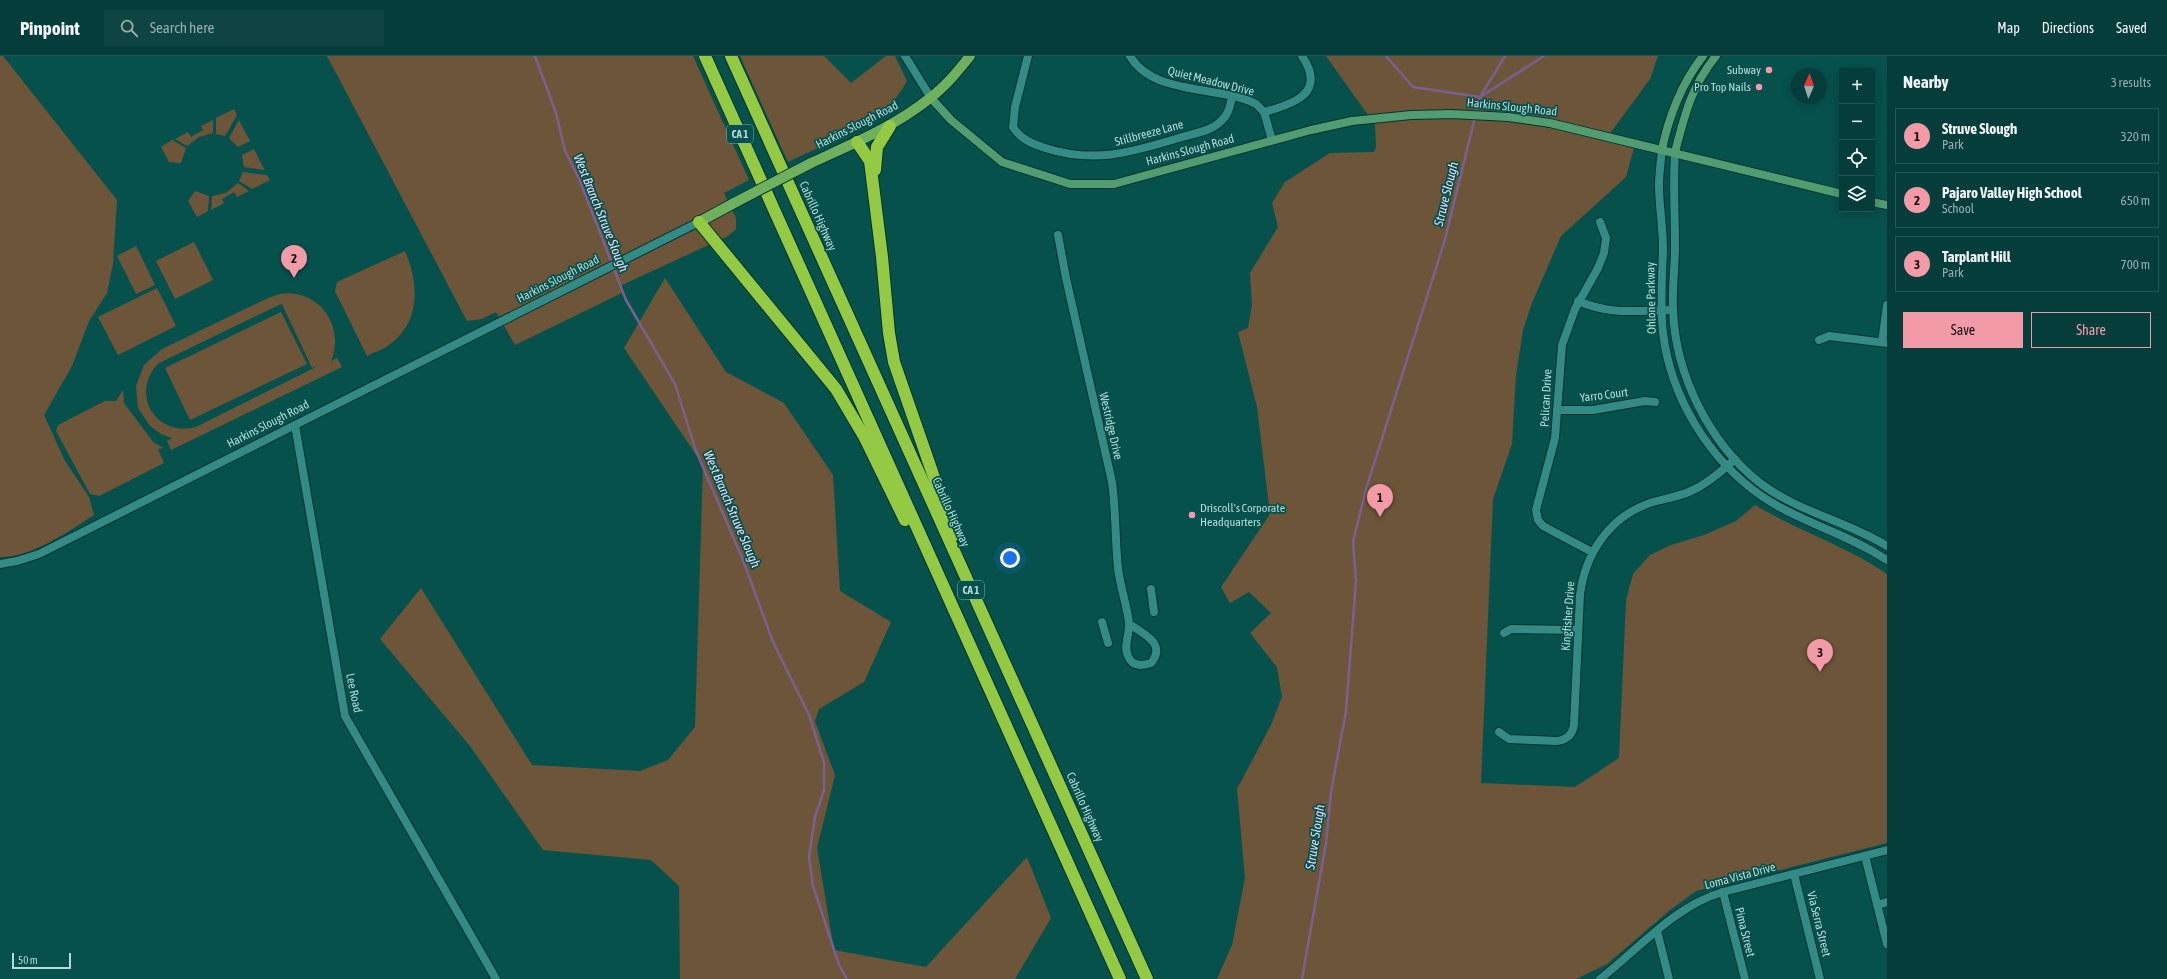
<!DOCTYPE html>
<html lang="en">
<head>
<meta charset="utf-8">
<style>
  :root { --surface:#053d3a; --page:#0e4442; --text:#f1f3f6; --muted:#97aeaf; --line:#265654; --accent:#f39aa9 }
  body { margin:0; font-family:"Asap Condensed",sans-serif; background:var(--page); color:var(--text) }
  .controls { position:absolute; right:12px; top:12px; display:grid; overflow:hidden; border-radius:0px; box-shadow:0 2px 10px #0003 }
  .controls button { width:36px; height:36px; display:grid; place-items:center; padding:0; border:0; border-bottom:1px solid var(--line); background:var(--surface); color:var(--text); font:20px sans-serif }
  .compass { position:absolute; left:1791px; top:12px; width:36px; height:36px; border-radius:50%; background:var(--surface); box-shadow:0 2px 10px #0003; rotate:3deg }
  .scale { position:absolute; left:12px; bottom:10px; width:59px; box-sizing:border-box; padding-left:4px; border:2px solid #b4dbd7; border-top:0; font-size:11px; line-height:14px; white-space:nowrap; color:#b4dbd7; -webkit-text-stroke:3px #07514d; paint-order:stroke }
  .you { position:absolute; left:1010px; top:502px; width:14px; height:14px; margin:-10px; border:3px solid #fff; border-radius:50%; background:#1a73e8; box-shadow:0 0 0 6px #1a73e833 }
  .badge { display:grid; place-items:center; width:26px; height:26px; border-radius:50%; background:var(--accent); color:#111; font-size:13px; font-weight:700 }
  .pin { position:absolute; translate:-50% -33px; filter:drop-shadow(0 1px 2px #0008) }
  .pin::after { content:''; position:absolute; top:21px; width:14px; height:12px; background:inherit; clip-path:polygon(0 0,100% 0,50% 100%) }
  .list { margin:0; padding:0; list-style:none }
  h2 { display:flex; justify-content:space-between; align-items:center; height:52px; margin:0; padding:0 16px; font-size:17px }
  h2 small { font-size:13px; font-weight:400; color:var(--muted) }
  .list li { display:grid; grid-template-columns:26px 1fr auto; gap:12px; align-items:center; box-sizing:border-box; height:56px; margin:0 8px 8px; padding:0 8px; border:1px solid var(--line); border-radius:0px }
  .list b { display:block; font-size:15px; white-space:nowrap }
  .list p { margin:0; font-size:13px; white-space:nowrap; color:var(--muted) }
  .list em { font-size:13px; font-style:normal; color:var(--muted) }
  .actions { display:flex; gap:8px; padding:12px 16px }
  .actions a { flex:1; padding:9px 0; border:1px solid var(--accent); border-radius:0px; text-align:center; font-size:14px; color:var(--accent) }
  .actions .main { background:var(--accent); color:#111 }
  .icon { flex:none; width:22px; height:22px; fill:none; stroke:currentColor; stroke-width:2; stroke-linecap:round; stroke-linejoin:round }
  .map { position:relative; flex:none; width:1887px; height:923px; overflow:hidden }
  header { display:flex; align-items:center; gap:24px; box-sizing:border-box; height:56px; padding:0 20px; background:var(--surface); border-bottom:1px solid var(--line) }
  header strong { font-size:19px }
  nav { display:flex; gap:22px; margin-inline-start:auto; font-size:14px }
  .search { width:280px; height:36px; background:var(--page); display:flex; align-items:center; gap:10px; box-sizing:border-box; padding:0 14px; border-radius:0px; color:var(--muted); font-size:15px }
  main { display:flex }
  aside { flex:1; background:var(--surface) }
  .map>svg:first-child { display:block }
</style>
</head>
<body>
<header>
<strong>Pinpoint</strong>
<div class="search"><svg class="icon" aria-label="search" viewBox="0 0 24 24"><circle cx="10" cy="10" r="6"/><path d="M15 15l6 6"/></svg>Search here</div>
<nav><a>Map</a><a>Directions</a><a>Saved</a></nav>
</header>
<main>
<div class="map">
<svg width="1887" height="923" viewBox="0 0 1887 923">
  <rect width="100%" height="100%" fill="#07514d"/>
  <g fill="#6d553a" fill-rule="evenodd">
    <path d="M0 0H3L117 144 113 208 107 237 89 265 72 310 44 359 65 405 89 441 94 459C69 475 31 502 0 501Z"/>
    <polygon points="327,0 693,0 749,124 724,137 736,162 736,173 728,180 622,229 622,237 515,289 496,256 482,263 467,265"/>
    <path d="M740 0H824L851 27 886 0H895L907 25C885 68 829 86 788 106Z"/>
    <path d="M1326 0H1658L1650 23 1606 83 1635 88 1626 121 1561 180 1532 247 1523 274 1516 319 1512 388 1493 443 1481 727 1575 731 1619 702 1626 544 1633 518 1650 499 1671 489 1704 479 1736 465 1755 449C1798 475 1846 490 1887 518V787L1696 835 1670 854 1607 908 1576 923H1217L1232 889 1245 822 1237 733 1271 669 1282 641 1277 611 1250 577 1271 557 1249 536 1230 547 1221 531 1270 458 1257 351 1238 276 1248 272 1252 249 1250 217 1278 171 1272 147 1285 126 1330 97 1374 96 1376 91 1375 69Z"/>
    <polygon points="234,53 237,59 225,80 216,78 216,62"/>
    <polygon points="213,64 213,77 199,81 187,90 175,83 188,76 191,81 203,74 201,70"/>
    <polygon points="239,64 250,85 238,91 229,82"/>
    <polygon points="172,84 186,92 181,107 169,106 161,91"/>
    <polygon points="254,93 264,113 264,114 244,111 242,99"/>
    <polygon points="243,116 267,119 270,124 252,133 239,125"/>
    <polygon points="238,127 249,135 237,141 234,136 222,143 224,147 211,154 212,140 226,137"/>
    <polygon points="195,135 209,140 208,155 197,161 188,145"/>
    <polygon points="194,186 213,224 175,243 156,205"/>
    <polygon points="136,190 155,229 136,238 117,200"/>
    <path d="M405 195C419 227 421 266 389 289 383 294 374 296 367 300L335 235 337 226Z"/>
    <polygon points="665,222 726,316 784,347 833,419 840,535 891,566 864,626 819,653 815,665 835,719 817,792 834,894 926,911 1027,801 1051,862 1015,923 680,923 679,830 651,804 543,794 470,690 380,583 421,532 532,709 640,715 668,704 695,671 703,409 624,292"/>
    <polygon points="157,232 176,270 118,299 98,261"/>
    <path d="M280 238C318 232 346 270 331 305L337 302 342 311 171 394 167 385 172 382 161 378 150 370 138 352 136 330 144 309 162 293 268 242ZM279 249 282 248 312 312 317 309 314 312 196 371C155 382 129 336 159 307Z"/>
    <polygon points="281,256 307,308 190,364 165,312"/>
    <polygon points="123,334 124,347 154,387 164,392 158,393 164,407 99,440 90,438 56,375 58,369 105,345 116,345"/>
  </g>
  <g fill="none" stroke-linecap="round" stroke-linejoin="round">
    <g stroke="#7a6091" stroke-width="2.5">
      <polyline points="535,0 556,57 565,95 580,125 626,244 675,328 696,395 743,504 773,586 809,659 824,706 824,734 815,761 809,801 813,830 839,909 847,923"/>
      <polyline points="1386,0 1413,31 1480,41 1505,0"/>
      <polyline points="1302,923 1326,787 1331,736 1346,655 1356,525 1353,486 1366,433 1444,187 1480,41 1544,0"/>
    </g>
    <defs>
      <g id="minor">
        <polyline points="905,0 931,42"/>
        <path d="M1028 0 1015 51 1013 71C1020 83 1033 88 1045 92 1095 108 1132 96 1179 82 1191 78 1209 76 1219 67 1228 60 1230 51 1232 41"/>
        <path d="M1130 0C1153 40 1219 29 1256 48L1264 56 1272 84"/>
        <path d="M1264 56C1294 48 1327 37 1302 0"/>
        <path d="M1058 179 1066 222 1112 426C1116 455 1115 484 1118 512 1120 531 1127 549 1129 567 1130 578 1123 590 1128 600 1132 611 1142 610 1151 607 1167 588 1144 578 1129 568"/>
        <path d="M1578 245C1613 260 1637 254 1673 254"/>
        <polyline points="1819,284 1829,280 1887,287"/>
        <polyline points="1882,286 1887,249"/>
        <polyline points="1557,354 1593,354 1645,345 1655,346"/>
        <polyline points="1592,496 1543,470 1538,464 1536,454 1555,382 1562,289 1575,253 1598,212 1604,197 1606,182 1600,166"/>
        <polyline points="0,508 17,505 39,498 295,369 345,660 496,923"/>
        <polyline points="1151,533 1154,556"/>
        <polyline points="1102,566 1108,587"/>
        <polyline points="1504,577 1511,573 1578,574"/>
        <path d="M1499 676 1509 683 1557 685C1567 684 1573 678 1574 668L1580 539C1585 498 1609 461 1650 447 1663 443 1678 441 1691 435 1707 428 1722 415 1735 403"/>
        <polyline points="1865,800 1887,888"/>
        <polyline points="1794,818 1820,923"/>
        <polyline points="1723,836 1745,923"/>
        <polyline points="1877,849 1887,846"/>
        <polyline points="1657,875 1669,923"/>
        <path d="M1600 923C1639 893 1674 850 1723 836L1887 794"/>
      </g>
      <g id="tertiary">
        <path d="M1662 93C1661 105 1659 117 1659 129 1659 150 1663 171 1663 193 1662 221 1660 249 1663 277 1671 342 1709 404 1763 441 1802 467 1848 478 1887 504"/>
        <path d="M1675 96C1673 128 1675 158 1675 190 1675 211 1672 232 1673 253 1675 318 1709 387 1760 427 1798 456 1847 465 1887 490"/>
        <polyline points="295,369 699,166"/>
      </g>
      <g id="secondary">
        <polyline points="931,42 951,64 1002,106 1070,128 1114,128 1311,74 1352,65 1411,59 1452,58 1508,61 1550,67 1842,138"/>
        <path d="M1662 93C1669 60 1682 27 1703 0"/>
        <path d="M1675 96C1685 58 1691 31 1716 0"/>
        <polyline points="1872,146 1887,149"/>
      </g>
      <g id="primary">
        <path d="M811 107C852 88 894 71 930 42 946 30 958 15 970 0"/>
        <polyline points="699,166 736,146"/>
      </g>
      <g id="motorway">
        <polyline points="705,0 1120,923"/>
        <polyline points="731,0 1147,923"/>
        <polyline points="857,86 870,105 882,201 889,277 894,306 954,479"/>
        <polyline points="875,114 877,91 890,70"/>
        <polyline points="699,166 836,333 865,382 905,464"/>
      </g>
    </defs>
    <use href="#minor" stroke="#033431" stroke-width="10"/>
    <use href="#tertiary" stroke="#033431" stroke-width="10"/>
    <use href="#secondary" stroke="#033431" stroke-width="10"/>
    <use href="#primary" stroke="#033431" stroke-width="12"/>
    <use href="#motorway" stroke="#033431" stroke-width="14"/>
    <use href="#minor" stroke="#348a84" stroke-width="8"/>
    <use href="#tertiary" stroke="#348a84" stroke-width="8"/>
    <use href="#secondary" stroke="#519d71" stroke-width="8"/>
    <use href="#primary" stroke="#6eb05e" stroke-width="10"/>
    <use href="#motorway" stroke="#94c944" stroke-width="12"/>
    <defs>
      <polyline id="primary-bridge" points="736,146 811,107"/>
    </defs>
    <use href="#primary-bridge" stroke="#033431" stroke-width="12" stroke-linecap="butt"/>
    <use href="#primary-bridge" stroke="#6eb05e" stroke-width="10"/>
  </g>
  <g fill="#f39aa9" stroke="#07514d" stroke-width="1.5">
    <circle cx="1769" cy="14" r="4"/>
    <circle cx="1759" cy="31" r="4"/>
    <circle cx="1192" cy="459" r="4"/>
  </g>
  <g text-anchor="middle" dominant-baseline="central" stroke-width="3.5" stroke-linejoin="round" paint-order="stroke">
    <g fill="#07514d" stroke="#80b2ae" stroke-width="1">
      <rect x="727" y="69" width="26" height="18" rx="3"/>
      <rect x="958" y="525" width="26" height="18" rx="3"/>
    </g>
    <g font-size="11" font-weight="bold" fill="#b4dbd7">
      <text x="740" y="78">CA 1</text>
      <text x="971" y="534">CA 1</text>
    </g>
    <g font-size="12" fill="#b4dbd7" stroke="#07514d" text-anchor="end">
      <text x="1761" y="14">Subway</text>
      <text x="1751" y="31">Pro Top Nails</text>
      <text x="1200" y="452" text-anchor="start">Driscoll's Corporate<tspan x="1200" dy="14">Headquarters</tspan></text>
    </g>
    <g font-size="12" fill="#b4dbd7" stroke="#07514d">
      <text transform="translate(1211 25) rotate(14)">Quiet Meadow Drive</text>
      <text transform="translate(1512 51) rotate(6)">Harkins Slough Road</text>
      <text transform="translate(857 69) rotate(-27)">Harkins Slough Road</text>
      <text transform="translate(1149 77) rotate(-15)">Stillbreeze Lane</text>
      <text transform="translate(1190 94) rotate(-15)">Harkins Slough Road</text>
      <text transform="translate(818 160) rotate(66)">Cabrillo Highway</text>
      <text transform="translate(558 223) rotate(-27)">Harkins Slough Road</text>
      <text transform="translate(1651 242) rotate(-91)">Ohlone Parkway</text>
      <text transform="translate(1604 339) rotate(-7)">Yarro Court</text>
      <text transform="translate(1546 342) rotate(-87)">Pelican Drive</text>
      <text transform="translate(268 368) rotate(-27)">Harkins Slough Road</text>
      <text transform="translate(1111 370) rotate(77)">Westridge Drive</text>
      <text transform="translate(951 456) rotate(66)">Cabrillo Highway</text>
      <text transform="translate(1568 560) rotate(-86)">Kingfisher Drive</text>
      <text transform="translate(354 637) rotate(78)">Lee Road</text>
      <text transform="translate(1085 751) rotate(66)">Cabrillo Highway</text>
      <text transform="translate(1740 820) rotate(-15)">Loma Vista Drive</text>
      <text transform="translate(1819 868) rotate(76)">Via Serra Street</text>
      <text transform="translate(1745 876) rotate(76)">Pima Street</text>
    </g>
    <g font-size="13" font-style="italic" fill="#eadbf9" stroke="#07514d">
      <text transform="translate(1446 138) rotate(-76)">Struve Slough</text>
      <text transform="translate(601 157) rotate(68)">West Branch Struve Slough</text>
      <text transform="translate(732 453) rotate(67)">West Branch Struve Slough</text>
      <text transform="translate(1315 781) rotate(-81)">Struve Slough</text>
    </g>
  </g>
</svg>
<div class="controls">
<button>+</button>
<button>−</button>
<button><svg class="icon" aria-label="locate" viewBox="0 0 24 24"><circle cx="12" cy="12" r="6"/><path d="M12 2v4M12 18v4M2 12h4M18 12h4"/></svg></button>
<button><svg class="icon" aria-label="layers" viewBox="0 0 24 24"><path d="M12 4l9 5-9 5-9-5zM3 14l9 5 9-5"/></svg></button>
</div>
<svg class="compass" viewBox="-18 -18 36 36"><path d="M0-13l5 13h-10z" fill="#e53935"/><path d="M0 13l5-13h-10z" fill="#97aeaf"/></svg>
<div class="scale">50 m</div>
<div class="you"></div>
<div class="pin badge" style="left:1380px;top:461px">1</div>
<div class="pin badge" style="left:294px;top:222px">2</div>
<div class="pin badge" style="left:1820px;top:616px">3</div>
</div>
<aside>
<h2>Nearby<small>3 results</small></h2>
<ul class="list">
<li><span class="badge">1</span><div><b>Struve Slough</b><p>Park</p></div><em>320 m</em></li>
<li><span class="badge">2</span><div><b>Pajaro Valley High School</b><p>School</p></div><em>650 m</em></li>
<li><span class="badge">3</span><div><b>Tarplant Hill</b><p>Park</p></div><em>700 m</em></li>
</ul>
<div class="actions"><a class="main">Save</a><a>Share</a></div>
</aside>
</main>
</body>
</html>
